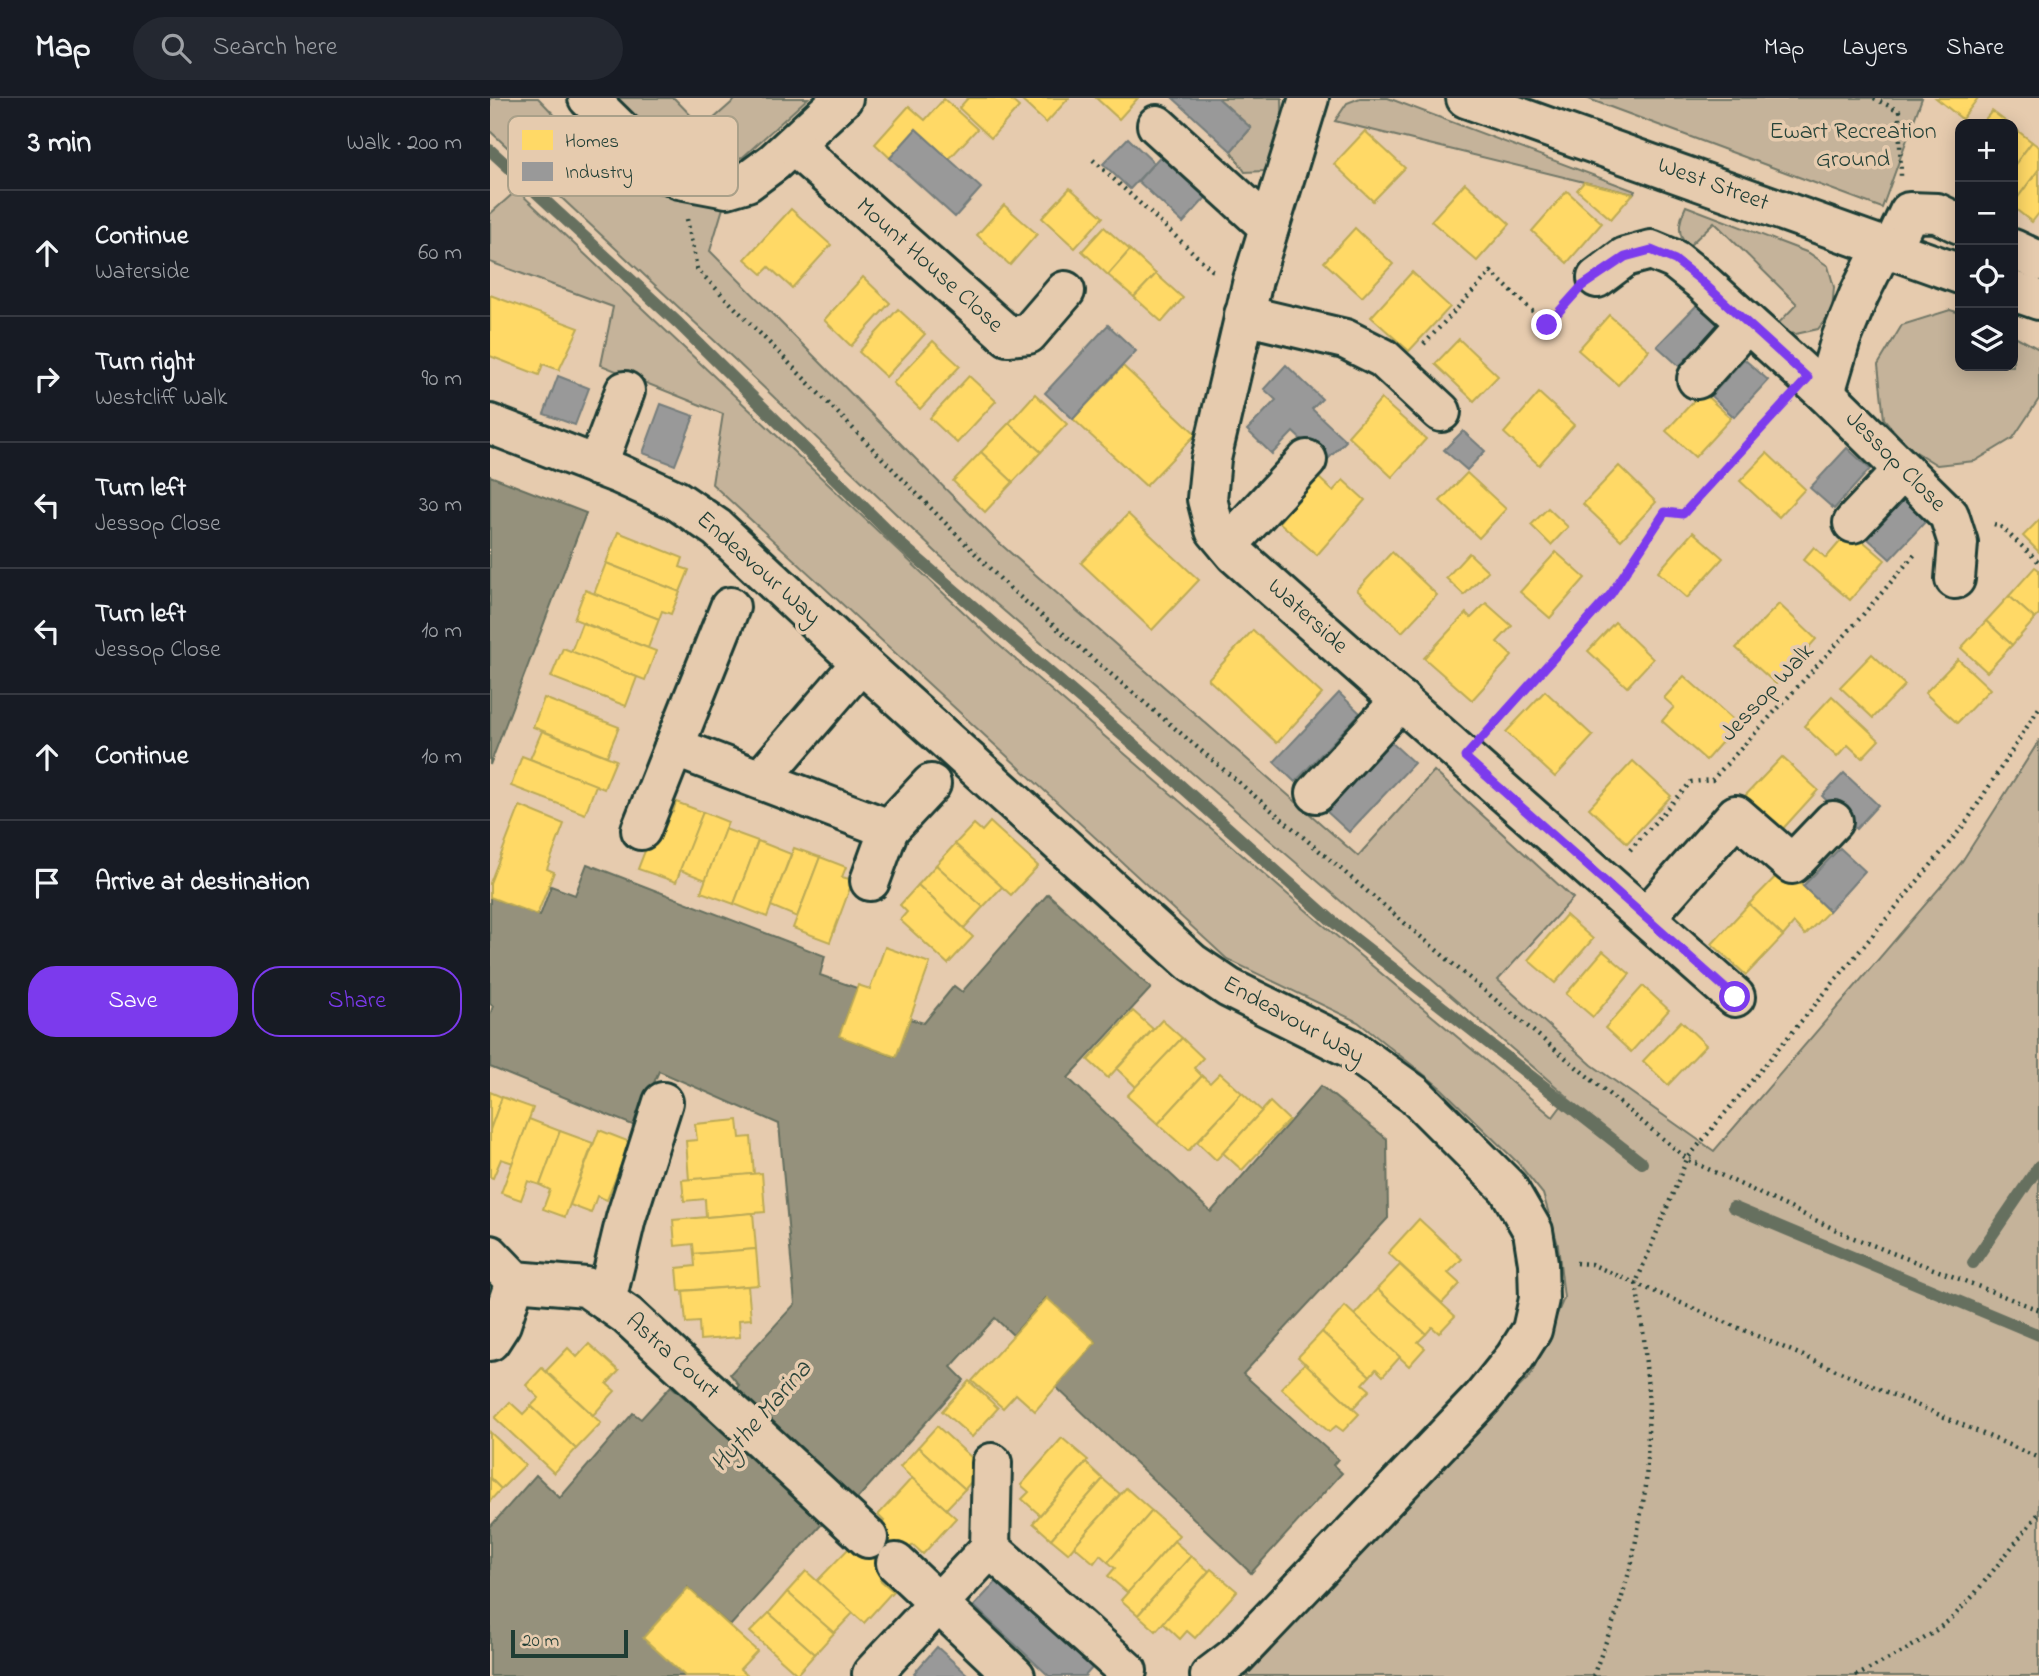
<!DOCTYPE html>
<html lang="en">
<head>
<meta charset="utf-8">
<style>
  :root { --surface:#171b24; --page:#242831; --text:#f1f3f6; --muted:#9ea1a6; --line:#363941; --accent:#7c3aed }
  body { margin:0; font-family:"Indie Flower",sans-serif; background:var(--page); color:var(--text) }
  .controls { position:absolute; right:21px; top:21px; display:grid; overflow:hidden; border-radius:14px; box-shadow:0 4px 18px #0003 }
  .controls button { width:63px; height:63px; display:grid; place-items:center; padding:0; border:0; border-bottom:2px solid var(--line); background:var(--surface); color:var(--text); font:35px sans-serif }
  .scale { position:absolute; left:21px; bottom:18px; width:117px; box-sizing:border-box; padding-left:7px; border:4px solid #1f3d34; border-top:0; font-size:19px; line-height:24px; white-space:nowrap; color:#1f3d34; -webkit-text-stroke:5px #e6cbae; paint-order:stroke }
  .stop { position:absolute; width:21px; height:21px; margin:-16px; border:5px solid #7c3aed; border-radius:50%; background:#fff }
  .stop.end { background:#7c3aed; border-color:#fff; box-shadow:0 2px 7px #0008 }
  .list { margin:0; padding:0; list-style:none }
  h2 { display:flex; justify-content:space-between; align-items:center; height:91px; margin:0; padding:0 28px; font-size:30px }
  h2 small { font-size:23px; font-weight:400; color:var(--muted) }
  .list li { display:grid; grid-template-columns:46px 1fr auto; gap:21px; align-items:center; box-sizing:border-box; height:126px; padding:0 28px; border-top:2px solid var(--line) }
  .list b { display:block; font-size:26px; white-space:nowrap }
  .list p { margin:0; font-size:23px; white-space:nowrap; color:var(--muted) }
  .list em { font-size:23px; font-style:normal; color:var(--muted) }
  .actions { display:flex; gap:14px; padding:21px 28px }
  .actions a { flex:1; padding:16px 0; border:2px solid var(--accent); border-radius:28px; text-align:center; font-size:24px; color:var(--accent) }
  .actions .main { background:var(--accent); color:#fff }
  .icon { flex:none; width:38px; height:38px; fill:none; stroke:currentColor; stroke-width:2; stroke-linecap:round; stroke-linejoin:round }
  .map { position:relative; flex:none; width:1549px; height:1578px; overflow:hidden }
  header { display:flex; align-items:center; gap:42px; box-sizing:border-box; height:98px; padding:0 35px; background:var(--surface); border-bottom:2px solid var(--line) }
  header strong { font-size:33px }
  nav { display:flex; gap:38px; margin-inline-start:auto; font-size:24px }
  .search { width:490px; height:63px; background:var(--page); display:flex; align-items:center; gap:18px; box-sizing:border-box; padding:0 24px; border-radius:38px; color:var(--muted); font-size:26px }
  main { display:flex }
  aside { flex:1; background:var(--surface) }
  .map>svg:first-child { display:block }
</style>
</head>
<body>
<header>
<strong>Map</strong>
<div class="search"><svg class="icon" aria-label="search" viewBox="0 0 24 24"><circle cx="10" cy="10" r="6"/><path d="M15 15l6 6"/></svg>Search here</div>
<nav><a>Map</a><a>Layers</a><a>Share</a></nav>
</header>
<main>
<aside>
<h2>3 min<small>Walk · 200 m</small></h2>
<ul class="list">
<li><svg class="icon" aria-label="ahead" viewBox="0 0 24 24"><path d="M12 20V5M6 11l6-6 6 6"/></svg><div><b>Continue</b><p>Waterside</p></div><em>60 m</em></li>
<li><svg class="icon" aria-label="right" viewBox="0 0 24 24"><path d="M7 20v-9h11M14 6l5 5-5 5"/></svg><div><b>Turn right</b><p>Westcliff Walk</p></div><em>90 m</em></li>
<li><svg class="icon" aria-label="left" viewBox="0 0 24 24"><path d="M17 20v-9H6M10 6l-5 5 5 5"/></svg><div><b>Turn left</b><p>Jessop Close</p></div><em>30 m</em></li>
<li><svg class="icon" aria-label="left" viewBox="0 0 24 24"><path d="M17 20v-9H6M10 6l-5 5 5 5"/></svg><div><b>Turn left</b><p>Jessop Close</p></div><em>10 m</em></li>
<li><svg class="icon" aria-label="ahead" viewBox="0 0 24 24"><path d="M12 20V5M6 11l6-6 6 6"/></svg><div><b>Continue</b></div><em>10 m</em></li>
<li><svg class="icon" aria-label="arrive" viewBox="0 0 24 24"><path d="M6 21V4h12l-3 4 3 4H6"/></svg><div><b>Arrive at destination</b></div></li>
</ul>
<div class="actions"><a class="main">Save</a><a>Share</a></div>
</aside>
<div class="map">
<svg width="1549" height="1578" viewBox="0 0 1549 1578">
  <rect width="100%" height="100%" fill="#e6cbae"/>
  <filter id="ink" filterUnits="userSpaceOnUse"><feTurbulence type="fractalNoise" baseFrequency=".0143" numOctaves="2"/><feDisplacementMap in="SourceGraphic" scale="14" xChannelSelector="R" yChannelSelector="G"/><feConvolveMatrix kernelMatrix="1 2 1 2 8 2 1 2 1" color-interpolation-filters="sRGB"/></filter>
  <g filter="url(#ink)">
    <g fill="#c5b39a" stroke="#727867" stroke-width="2">
      <path d="M0 0H48C76 28 102 61 135 83 161 100 206 100 236 100L220 153 507 443 868 758 944 673 1083 800 1008 882 1102 967 1224 1053 1471 765 1549 643V1578H749L1041 1277 1074 1200 1068 1147 1053 1096 1028 1065 952 991 868 924 737 861 222 386 233 316 111 267 123 209 0 164V116L27 92 503 542 825 820 1063 1019 1078 999 448 456 244 261 0 33Z"/>
      <polygon points="122,0 184,0 213,30 247,0 318,0 253,59 218,67 169,49"/>
      <path d="M728 0H792C793 32 792 45 774 73L755 74 741 53 761 30Z"/>
      <polygon points="870,0 898,0 1145,93 1143,96 845,23 857,5"/>
      <polygon points="1096,0 1432,0 1392,110"/>
      <path d="M1196 108 1319 155 1338 168 1344 189 1342 213 1328 231 1306 236 1282 232 1307 206 1224 124 1198 149C1186 136 1189 123 1196 108Z"/>
      <polygon points="1460,212 1470,215 1470,268 1523,268 1523,237 1549,251 1549,301 1523,340 1485,363 1447,367 1418,349 1394,321 1388,267 1412,227"/>
    </g>
    <g fill="#95917c" stroke="#666f5f" stroke-width="2">
      <polygon points="0,378 96,415 0,667"/>
      <polygon points="97,766 335,858 330,877 367,890 349,938 405,959 420,921 434,925 464,888 472,894 558,796 661,890 578,980 721,1114 831,988 897,1041 898,1120 753,1276 848,1361 843,1367 852,1375 761,1475 566,1289 606,1244 556,1200 523,1237 505,1220 461,1269 474,1282 367,1401 326,1364 299,1395 332,1426 240,1528 198,1490 195,1578 0,1578 0,1429 46,1377 70,1400 143,1315 151,1321 181,1288 219,1321 249,1287 240,1276 305,1206 289,1026 169,973 145,1028 0,969 0,917 3,908 0,906 0,799 50,818 61,788 85,797"/>
    </g>
    <g fill="#ffd966" stroke="#bcaa57" stroke-width="2">
      <polygon points="478,0 519,0 529,9 501,40 469,10"/>
      <polygon points="529,0 579,0 556,25"/>
      <polygon points="606,0 648,0 629,21"/>
      <polygon points="1446,0 1488,0 1472,21"/>
      <polygon points="454,1 487,31 459,61 426,31 400,60 385,46 419,8 435,22"/>
      <polygon points="1502,13 1519,26 1491,26"/>
      <polygon points="1523,29 1542,44 1523,69"/>
      <polygon points="875,33 915,70 883,103 844,66"/>
      <polygon points="1542,44 1549,49 1549,71 1523,106 1523,69"/>
      <polygon points="1549,71 1549,115 1542,124 1523,109 1523,106"/>
      <polygon points="1094,84 1143,96 1121,121 1087,92"/>
      <polygon points="975,85 1020,126 987,163 941,123"/>
      <polygon points="580,90 613,119 585,150 552,120"/>
      <polygon points="1077,93 1112,125 1077,165 1042,133"/>
      <polygon points="514,107 547,136 520,167 487,137"/>
      <polygon points="301,111 341,147 302,190 279,169 272,176 255,161"/>
      <polygon points="614,129 640,152 618,177 592,153"/>
      <polygon points="865,130 903,166 872,199 834,164"/>
      <polygon points="640,152 666,176 644,199 618,177"/>
      <polygon points="922,174 960,209 919,253 881,219"/>
      <polygon points="666,176 693,200 672,224 644,199"/>
      <polygon points="373,179 400,205 361,248 334,222"/>
      <polygon points="0,197 89,230 69,272 53,266 49,277 0,258"/>
      <polygon points="408,211 435,236 396,279 369,254"/>
      <polygon points="1119,217 1159,252 1128,287 1088,252"/>
      <polygon points="969,241 1008,278 984,303 945,266"/>
      <polygon points="443,243 470,268 430,311 403,285"/>
      <polygon points="633,268 706,336 656,388 583,321"/>
      <polygon points="479,278 506,303 467,345 440,320"/>
      <polygon points="1212,294 1241,320 1205,359 1176,333"/>
      <polygon points="1049,295 1084,327 1049,367 1014,335"/>
      <polygon points="545,296 577,326 551,354 519,325"/>
      <polygon points="891,301 936,341 902,379 858,338"/>
      <polygon points="519,325 551,354 523,384 491,354"/>
      <polygon points="491,354 523,384 495,414 463,383"/>
      <polygon points="1277,355 1315,391 1289,419 1250,383"/>
      <polygon points="1129,368 1166,404 1131,442 1093,406"/>
      <polygon points="977,375 1016,411 989,440 950,403"/>
      <polygon points="828,379 843,393 853,382 875,402 827,457 789,424"/>
      <polygon points="1058,410 1078,429 1061,447 1041,427"/>
      <polygon points="638,416 709,482 662,532 591,465"/>
      <polygon points="1549,422 1549,454 1533,438"/>
      <polygon points="1360,432 1395,462 1360,502 1313,462 1324,449 1336,460"/>
      <polygon points="128,434 193,460 190,469 199,472 190,494 116,465"/>
      <polygon points="1203,434 1233,460 1197,500 1168,474"/>
      <polygon points="902,454 947,497 912,534 867,492"/>
      <polygon points="1066,454 1095,480 1060,520 1030,494"/>
      <polygon points="979,455 998,473 974,497 956,480"/>
      <polygon points="116,465 190,494 181,516 172,513 169,521 104,496"/>
      <polygon points="1545,469 1549,472 1549,517 1545,521 1519,498"/>
      <polygon points="95,492 169,521 158,550 84,521"/>
      <polygon points="1519,498 1545,521 1522,547 1496,523"/>
      <polygon points="996,505 1022,528 1007,544 1022,558 982,602 934,560 976,515 981,520"/>
      <polygon points="1289,506 1326,541 1286,586 1246,550"/>
      <polygon points="1496,523 1522,547 1497,574 1471,550"/>
      <polygon points="1125,524 1163,561 1137,589 1098,553"/>
      <polygon points="92,525 166,553 155,582 81,554"/>
      <polygon points="763,532 832,596 787,645 718,581"/>
      <polygon points="73,550 147,579 136,608 61,579"/>
      <polygon points="1382,556 1415,587 1383,620 1350,589"/>
      <polygon points="1468,561 1500,591 1467,625 1435,595"/>
      <polygon points="1194,578 1248,626 1216,662 1172,623 1184,609 1174,600"/>
      <polygon points="1055,593 1103,638 1065,679 1016,634"/>
      <polygon points="1342,598 1389,642 1372,660 1358,647 1347,659 1314,628"/>
      <polygon points="54,600 129,629 117,658 43,629"/>
      <polygon points="52,633 126,662 114,691 40,661"/>
      <polygon points="32,658 106,687 95,716 21,688"/>
      <polygon points="1292,659 1328,692 1289,735 1252,701"/>
      <polygon points="1143,663 1181,698 1137,745 1099,710"/>
      <polygon points="186,704 213,714 186,784 148,771 172,709 183,714"/>
      <polygon points="30,708 74,726 57,771 64,774 47,817 0,799 0,785"/>
      <polygon points="213,714 238,724 216,782 190,772"/>
      <polygon points="500,724 548,768 521,797 465,746 484,726 492,733"/>
      <polygon points="235,731 268,743 244,806 211,794"/>
      <polygon points="268,743 301,756 277,819 244,806"/>
      <polygon points="465,746 512,789 493,809 446,767"/>
      <polygon points="304,750 330,759 307,819 281,808"/>
      <polygon points="330,759 356,769 352,779 363,782 340,844 303,830"/>
      <polygon points="446,767 493,809 474,830 428,787"/>
      <polygon points="1294,770 1339,813 1315,837 1304,825 1293,838 1259,806"/>
      <polygon points="428,787 483,839 458,866 410,822 417,814 410,807"/>
      <polygon points="1259,806 1293,838 1256,877 1222,846"/>
      <polygon points="1076,817 1103,841 1065,885 1038,862"/>
      <polygon points="395,849 440,865 406,959 349,938 368,887 380,891"/>
      <polygon points="1113,853 1140,876 1103,919 1076,896"/>
      <polygon points="1153,888 1179,912 1141,954 1115,930"/>
      <polygon points="643,913 663,931 618,980 598,962"/>
      <polygon points="672,922 692,940 646,989 627,971"/>
      <polygon points="1191,923 1216,947 1178,987 1153,963"/>
      <polygon points="692,940 713,960 704,970 712,978 668,1026 637,998"/>
      <polygon points="730,975 752,995 698,1053 668,1026 712,978 720,985"/>
      <polygon points="0,994 12,999 0,1032"/>
      <polygon points="752,995 772,1013 726,1062 707,1044"/>
      <polygon points="12,999 43,1010 23,1065 11,1061 3,1080 0,1079 0,1032"/>
      <polygon points="780,1004 799,1022 752,1072 733,1055"/>
      <polygon points="39,1021 70,1033 50,1087 38,1083 31,1102 11,1095"/>
      <polygon points="248,1022 250,1040 261,1039 264,1076 199,1082 196,1043 207,1042 205,1026"/>
      <polygon points="109,1032 140,1044 117,1102 107,1098 101,1115 80,1107"/>
      <polygon points="70,1033 103,1045 75,1119 53,1111 60,1092 50,1087"/>
      <polygon points="272,1075 275,1114 216,1119 215,1101 194,1103 192,1082"/>
      <polygon points="263,1115 266,1151 204,1156 203,1146 185,1148 183,1122"/>
      <polygon points="929,1121 972,1161 958,1175 970,1186 952,1205 898,1155"/>
      <polygon points="266,1151 269,1187 189,1193 187,1170 205,1168 204,1156"/>
      <polygon points="910,1167 965,1218 949,1235 942,1229 936,1236 887,1191"/>
      <polygon points="258,1188 261,1221 249,1222 250,1239 210,1242 209,1224 196,1225 193,1193"/>
      <polygon points="887,1191 936,1236 928,1244 935,1250 919,1268 864,1217"/>
      <polygon points="557,1200 606,1244 545,1313 526,1296 513,1310 482,1283"/>
      <polygon points="855,1208 910,1259 893,1278 886,1271 880,1278 832,1234"/>
      <polygon points="832,1234 880,1278 873,1286 880,1292 863,1310 808,1259"/>
      <polygon points="99,1246 129,1273 117,1286 125,1293 103,1317 56,1273 78,1250 87,1259"/>
      <polygon points="815,1265 869,1316 853,1333 846,1328 839,1334 791,1290"/>
      <polygon points="52,1270 111,1325 86,1351 41,1308 49,1300 36,1287"/>
      <polygon points="479,1283 508,1310 482,1339 452,1313"/>
      <polygon points="20,1304 33,1316 41,1308 86,1351 64,1375 5,1320"/>
      <polygon points="447,1328 493,1370 475,1391 428,1349"/>
      <polygon points="0,1334 35,1367 11,1391 0,1380"/>
      <polygon points="572,1340 598,1362 550,1417 532,1401 539,1394 531,1387"/>
      <polygon points="428,1349 475,1391 456,1411 410,1369"/>
      <polygon points="596,1365 613,1381 561,1441 543,1425"/>
      <polygon points="0,1380 11,1391 0,1403"/>
      <polygon points="422,1380 466,1420 433,1456 423,1447 390,1482 403,1493 374,1525 327,1483 359,1450 365,1455 394,1423 388,1417"/>
      <polygon points="613,1381 630,1396 578,1455 561,1441"/>
      <polygon points="636,1390 662,1413 618,1464 610,1457 604,1465 584,1448"/>
      <polygon points="662,1413 689,1437 638,1495 618,1478 625,1470 618,1464"/>
      <polygon points="684,1443 701,1458 648,1517 631,1502"/>
      <polygon points="701,1458 719,1473 666,1533 648,1517"/>
      <polygon points="721,1471 747,1493 705,1540 697,1533 690,1541 673,1525"/>
      <polygon points="316,1473 363,1515 344,1535 297,1494"/>
      <polygon points="198,1490 267,1553 250,1571 258,1578 195,1578 153,1540"/>
      <polygon points="297,1494 344,1535 325,1556 279,1515"/>
      <polygon points="279,1515 325,1556 307,1576 260,1534"/>
    </g>
    <g fill="#999" stroke="#747d7b" stroke-width="2">
      <polygon points="683,0 728,0 761,30 741,53"/>
      <polygon points="426,31 491,90 465,119 400,60"/>
      <polygon points="638,40 664,65 640,91 613,66"/>
      <polygon points="674,54 719,96 693,125 648,83"/>
      <polygon points="1207,207 1228,227 1189,268 1167,248"/>
      <polygon points="618,227 646,253 583,321 555,295"/>
      <polygon points="1254,261 1278,282 1244,319 1221,298"/>
      <polygon points="796,267 832,301 822,311 856,343 835,364 803,334 782,356 757,332 786,302 774,291"/>
      <polygon points="68,278 99,290 85,327 54,316"/>
      <polygon points="171,306 204,318 185,367 153,355"/>
      <polygon points="973,333 995,353 977,372 954,352"/>
      <polygon points="1357,350 1380,371 1344,411 1320,390"/>
      <polygon points="1413,400 1436,423 1400,461 1377,440"/>
      <polygon points="849,595 870,615 805,684 784,664"/>
      <polygon points="901,644 924,665 859,734 836,713"/>
      <polygon points="1354,675 1388,707 1366,731 1332,698"/>
      <polygon points="1350,750 1375,773 1339,813 1313,788"/>
      <polygon points="508,1482 602,1570 595,1578 559,1578 484,1508"/>
      <polygon points="447,1549 479,1578 427,1578 424,1575"/>
    </g>
    <g fill="none" stroke-linecap="round" stroke-linejoin="round">
      <g stroke="#666f5f" stroke-width="12">
        <polyline points="0,52 188,225 413,448 681,679 841,822 1152,1065"/>
        <polyline points="1243,1109 1549,1237"/>
        <polyline points="1483,1165 1549,1068"/>
      </g>
      <defs>
        <g id="minor">
          <polyline points="98,0 156,57 189,81 237,90 257,84 284,64 353,0"/>
          <polyline points="819,0 763,182 721,361 717,401 725,432 745,456 1245,899"/>
          <polyline points="976,0 1470,176"/>
          <polyline points="667,27 779,129"/>
          <polyline points="303,47 518,238 538,236 575,193"/>
          <polyline points="1402,150 1419,114 1447,115 1470,126"/>
          <polyline points="1523,151 1549,163"/>
          <polyline points="1107,180 1135,159 1161,152 1185,162 1209,181 1335,295 1459,417 1468,445 1465,481"/>
          <polyline points="1523,193 1549,202"/>
          <polyline points="754,217 855,241 893,260 951,314"/>
          <polyline points="1207,281 1257,225"/>
          <polyline points="1335,295 1351,241 1369,197 1394,147"/>
          <polyline points="0,326 129,376 186,402 227,430 371,565 702,865 739,890 860,950 925,997 1018,1090 1043,1133 1048,1165 1049,1201 1042,1232 1025,1259 993,1299 745,1559 720,1578"/>
          <polyline points="107,368 135,293"/>
          <polyline points="1363,425 1413,372"/>
          <polyline points="738,447 817,362"/>
          <polyline points="240,509 184,649 399,731"/>
          <polyline points="271,681 371,565"/>
          <polyline points="826,695 911,602"/>
          <polyline points="151,732 184,649"/>
          <polyline points="380,783 399,731 441,686"/>
          <polyline points="1156,819 1246,717 1302,766 1343,723"/>
          <polyline points="0,1157 25,1183 96,1189 138,1218 378,1440"/>
          <polyline points="116,1203 136,1120 173,1004"/>
          <polyline points="0,1243 11,1226 25,1183"/>
          <polyline points="500,1450 502,1365"/>
          <polyline points="406,1465 525,1578"/>
          <polyline points="384,1578 382,1576 500,1450 637,1573"/>
        </g>
      </defs>
      <use href="#minor" stroke="#1f3d34" stroke-width="44"/>
      <g stroke="#1f3d34" stroke-width="4.5" stroke-dasharray="2 5" stroke-linecap="butt">
        <polyline points="1384,0 1409,13 1411,78"/>
        <polyline points="603,62 722,172 726,173"/>
        <polyline points="197,121 207,171 517,488 983,883 1197,1061 1359,1138 1549,1212"/>
        <polyline points="934,246 1001,174 1057,227 1077,205"/>
        <polyline points="1504,426 1510,428 1549,464"/>
        <polyline points="1001,631 1121,496 1175,414 1193,416 1292,309"/>
        <polyline points="1140,752 1201,684 1222,682 1358,534 1426,455"/>
        <polyline points="1086,1165 1101,1166 1549,1360"/>
        <polyline points="1103,1578 1129,1509 1142,1464 1156,1388 1159,1307 1154,1240 1146,1185 1197,1061 1475,726 1549,610"/>
        <polyline points="1366,1578 1416,1552 1441,1536 1461,1521 1483,1498 1549,1415"/>
      </g>
      <use href="#minor" stroke="#e6cbae" stroke-width="38"/>
    </g>
  </g>
  <g fill="none" stroke-linecap="round" stroke-linejoin="round" filter="url(#ink)">
    <polyline stroke="#7c3aed" stroke-width="9" points="1057,227 1092,188 1135,159 1161,152 1185,162 1209,181 1318,280 1193,416 1175,414 1121,496 975,659 1245,899"/>
  </g>
  <g text-anchor="middle" dominant-baseline="central" stroke-width="7" stroke-linejoin="round" paint-order="stroke">
    <g font-size="24" fill="#274339" stroke="#e6cbae">
      <text x="1363" y="34">Ewart Recreation<tspan x="1363" dy="28">Ground</tspan></text>
    </g>
    <g font-size="24" fill="#1f3d34" stroke="#e6cbae">
      <text transform="translate(1223 87) rotate(20)">West Street</text>
      <text transform="translate(439 168) rotate(42)">Mount House Close</text>
      <text transform="translate(1405 364) rotate(45)">Jessop Close</text>
      <text transform="translate(268 471) rotate(42)">Endeavour Way</text>
      <text transform="translate(817 519) rotate(42)">Waterside</text>
      <text transform="translate(1278 595) rotate(-47)">Jessop Walk</text>
      <text transform="translate(803 923) rotate(29)">Endeavour Way</text>
      <text transform="translate(182 1259) rotate(42)">Astra Court</text>
    </g>
    <g font-size="26" font-style="italic" fill="#2b453b" stroke="#e6cbae">
      <text transform="translate(272 1319) rotate(-49)">Hythe Marina</text>
    </g>
  </g>
  <rect x="18" y="18" width="230" height="80" rx="10" fill="#e6cbae" stroke="#aaa089" stroke-width="2"/>
  <rect x="32" y="32" width="31" height="20" fill="#ffd966"/>
  <rect x="32" y="64" width="31" height="19" fill="#999"/>
  <g font-size="19" fill="#1f3d34">
    <text x="75" y="49">Homes</text>
    <text x="75" y="80">Industry</text>
  </g>
</svg>
<div class="controls">
<button>+</button>
<button>−</button>
<button><svg class="icon" aria-label="locate" viewBox="0 0 24 24"><circle cx="12" cy="12" r="6"/><path d="M12 2v4M12 18v4M2 12h4M18 12h4"/></svg></button>
<button><svg class="icon" aria-label="layers" viewBox="0 0 24 24"><path d="M12 4l9 5-9 5-9-5zM3 14l9 5 9-5"/></svg></button>
</div>
<div class="scale">20 m</div>
<div class="stop" style="left:1245px;top:899px"></div>
<div class="stop end" style="left:1057px;top:227px"></div>
</div>
</main>
</body>
</html>
